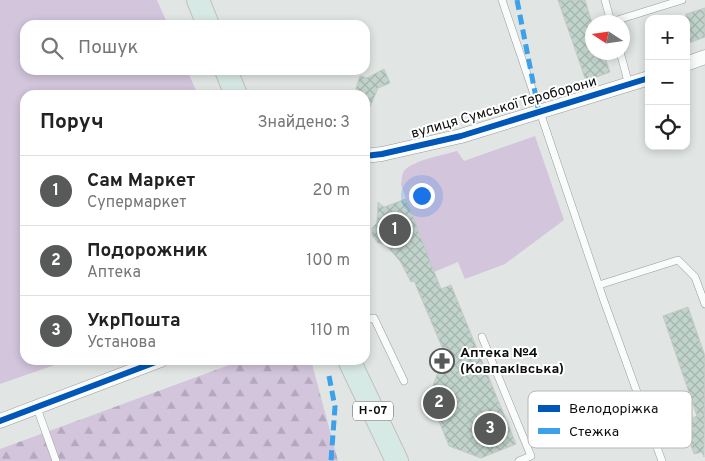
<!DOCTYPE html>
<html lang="uk">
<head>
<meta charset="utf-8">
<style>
  :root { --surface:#fff; --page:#f2f2f2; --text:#222; --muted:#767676; --line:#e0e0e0; --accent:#575a59 }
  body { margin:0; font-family:Overpass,sans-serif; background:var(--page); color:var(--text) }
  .controls { position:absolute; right:15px; top:15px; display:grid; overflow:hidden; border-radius:10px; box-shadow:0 2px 8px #0003 }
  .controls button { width:45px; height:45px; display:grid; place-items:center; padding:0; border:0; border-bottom:1px solid var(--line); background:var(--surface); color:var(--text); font:25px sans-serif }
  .compass { position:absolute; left:585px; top:15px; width:45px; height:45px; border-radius:50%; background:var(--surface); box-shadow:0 2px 8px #0003; rotate:282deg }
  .you { position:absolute; left:421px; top:195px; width:18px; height:18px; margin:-12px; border:4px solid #fff; border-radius:50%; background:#1a73e8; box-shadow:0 0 0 8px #1a73e833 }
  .badge { display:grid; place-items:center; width:32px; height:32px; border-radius:50%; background:var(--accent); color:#fff; font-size:16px; font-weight:700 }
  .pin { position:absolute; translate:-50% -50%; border:2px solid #fff; box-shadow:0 1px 5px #0006 }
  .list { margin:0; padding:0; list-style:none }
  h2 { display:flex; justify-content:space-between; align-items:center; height:65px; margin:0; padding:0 20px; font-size:21px }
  h2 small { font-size:16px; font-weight:400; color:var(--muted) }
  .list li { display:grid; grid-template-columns:32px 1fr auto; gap:15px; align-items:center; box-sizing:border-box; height:70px; padding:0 20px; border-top:1px solid var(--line) }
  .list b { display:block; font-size:19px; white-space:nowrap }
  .list p { margin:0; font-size:16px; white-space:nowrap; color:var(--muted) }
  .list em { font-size:16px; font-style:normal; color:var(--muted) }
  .icon { flex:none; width:28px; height:28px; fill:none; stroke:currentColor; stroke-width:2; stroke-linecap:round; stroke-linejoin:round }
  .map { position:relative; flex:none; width:705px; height:461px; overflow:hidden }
  .search { position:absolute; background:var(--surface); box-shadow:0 2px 8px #0003; left:20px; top:20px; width:350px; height:55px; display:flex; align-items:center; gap:12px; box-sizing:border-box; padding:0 18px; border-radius:15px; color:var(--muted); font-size:19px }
  .panel { position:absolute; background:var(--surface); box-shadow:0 2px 8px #0003; left:20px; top:90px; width:350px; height:275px; border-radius:15px }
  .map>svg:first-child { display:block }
</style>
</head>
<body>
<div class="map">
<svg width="705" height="461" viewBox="0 0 705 461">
  <defs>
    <pattern id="forest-firs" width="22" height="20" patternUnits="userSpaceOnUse" patternTransform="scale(1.25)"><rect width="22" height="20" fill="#d2c5dc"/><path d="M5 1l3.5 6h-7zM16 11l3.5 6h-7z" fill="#b3a8bc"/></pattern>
    <pattern id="building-cross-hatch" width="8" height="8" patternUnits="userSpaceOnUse" patternTransform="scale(1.25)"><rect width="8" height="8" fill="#c1d4cc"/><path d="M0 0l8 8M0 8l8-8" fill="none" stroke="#a5b5ae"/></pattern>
  </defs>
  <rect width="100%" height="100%" fill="#e1e6e4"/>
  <g fill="#d2c5dc">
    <polygon points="0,0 157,0 168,25 25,25 25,70 187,70 198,95 25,95 25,360 69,360 0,384"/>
    <path d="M535 136 564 220 505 264 465 279 458 262 434 272 401 185C402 181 401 177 403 173 408 161 444 155 457 151L464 161Z"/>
  </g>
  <polygon fill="url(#forest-firs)" points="243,360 311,360 338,461 0,461 0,449"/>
  <g fill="url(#building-cross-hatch)" stroke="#c6c9c7">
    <polygon points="558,0 585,0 592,23 592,52 603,52 610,72 586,81"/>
    <polygon points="705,8 705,37 686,44 686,14"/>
    <polygon points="384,69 390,83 378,88 365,119 365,95 354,95 360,76 367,78"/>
    <polygon points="406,199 441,289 451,285 516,444 481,458 449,446 429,396 445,354 414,281 411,282 400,261 385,244 378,243 372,235 372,228 377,223 378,202 384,207"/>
    <polygon points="688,307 705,356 704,457 702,452 694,454 687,433 694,430 690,419 697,416 663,316"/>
  </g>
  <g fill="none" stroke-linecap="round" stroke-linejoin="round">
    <defs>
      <g id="lane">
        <polyline points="502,0 604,301 662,461"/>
        <polyline points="605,0 611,22"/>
        <polyline points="611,22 682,0"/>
        <polyline points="620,52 629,85"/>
        <polyline points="599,285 678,260 695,277 705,304"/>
        <polyline points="365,320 374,318 404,381"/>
        <polyline points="482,337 531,456 519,461"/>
        <polyline points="37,408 56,461"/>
      </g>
      <g id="street">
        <polyline points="686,64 705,57"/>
        <polyline points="365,156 382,154 461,136 649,78"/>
        <polyline points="0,421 161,360"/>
      </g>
      <g id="primary">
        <polyline points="198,0 208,25"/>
        <polyline points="226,70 236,95"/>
        <polyline points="349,360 397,461"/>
      </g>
    </defs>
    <use href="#lane" stroke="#999c9b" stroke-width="8"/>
    <use href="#street" stroke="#999c9b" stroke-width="15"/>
    <use href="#primary" stroke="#c0c2c1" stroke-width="24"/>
    <use href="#lane" stroke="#fafbfb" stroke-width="7"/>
    <use href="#street" stroke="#fafbfb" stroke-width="14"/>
    <use href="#primary" stroke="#d7e9e5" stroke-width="22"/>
    <g stroke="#3ca1e9" stroke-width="5" stroke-dasharray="10 5" stroke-linecap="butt">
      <polyline points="517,0 539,113"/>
      <polyline points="329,376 335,407 331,461"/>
    </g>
    <defs>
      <g id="cycleway">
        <polyline points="365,156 382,154 461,136 649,78"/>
        <polyline points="0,421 161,360"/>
      </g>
    </defs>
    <use href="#cycleway" stroke="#fff" stroke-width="9"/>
    <use href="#cycleway" stroke="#0057b8" stroke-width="6"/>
  </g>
  <defs>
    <symbol id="pharmacy-ring" viewBox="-11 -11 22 22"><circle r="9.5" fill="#fff" stroke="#575a59" stroke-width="1.5"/><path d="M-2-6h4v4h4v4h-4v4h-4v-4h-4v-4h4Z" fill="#575a59"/></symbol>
  </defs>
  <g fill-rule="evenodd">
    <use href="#pharmacy-ring" x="428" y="347" width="28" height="28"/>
  </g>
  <g text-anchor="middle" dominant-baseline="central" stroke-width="4" stroke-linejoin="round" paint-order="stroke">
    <rect fill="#fff" stroke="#565756" stroke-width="1" x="353" y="401.5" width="40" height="19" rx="4"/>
    <g font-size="12" font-weight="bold" fill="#0d0f0e">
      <text x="373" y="411">Н-07</text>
    </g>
    <g font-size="14" fill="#0d0f0e" stroke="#fff">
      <text transform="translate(504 108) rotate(-16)">вулиця Сумської Тероборони</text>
    </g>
    <g font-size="14" font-weight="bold" fill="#0d0f0e" stroke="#fff" text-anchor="start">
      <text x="460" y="353">Аптека №4<tspan x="460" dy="16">(Ковпаківська)</tspan></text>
    </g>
  </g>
  <rect x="528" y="391" width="164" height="57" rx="8" fill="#fff" stroke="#b6b7b7" stroke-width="1"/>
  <rect x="538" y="405" width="22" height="7" fill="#0057b8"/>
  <rect x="538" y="428" width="22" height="6" fill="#3ca1e9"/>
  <g font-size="14" fill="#0d0f0e">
    <text x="569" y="413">Велодоріжка</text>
    <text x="569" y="436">Стежка</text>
  </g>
</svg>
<div class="controls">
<button>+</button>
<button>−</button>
<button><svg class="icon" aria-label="locate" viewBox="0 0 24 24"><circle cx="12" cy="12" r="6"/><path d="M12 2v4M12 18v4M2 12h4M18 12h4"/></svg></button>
</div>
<svg class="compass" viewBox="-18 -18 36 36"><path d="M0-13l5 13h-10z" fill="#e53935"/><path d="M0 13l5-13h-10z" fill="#767676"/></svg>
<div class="you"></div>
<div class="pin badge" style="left:395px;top:230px">1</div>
<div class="pin badge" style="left:439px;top:403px">2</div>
<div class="pin badge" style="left:490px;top:429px">3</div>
<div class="search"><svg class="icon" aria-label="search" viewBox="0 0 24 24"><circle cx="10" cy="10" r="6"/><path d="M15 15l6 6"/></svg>Пошук</div>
<section class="panel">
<h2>Поруч<small>Знайдено: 3</small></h2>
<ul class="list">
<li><span class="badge">1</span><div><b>Сам Маркет</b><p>Супермаркет</p></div><em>20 m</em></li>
<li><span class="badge">2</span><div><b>Подорожник</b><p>Аптека</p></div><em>100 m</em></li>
<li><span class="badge">3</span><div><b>УкрПошта</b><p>Установа</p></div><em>110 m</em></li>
</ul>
</section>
</div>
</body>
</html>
